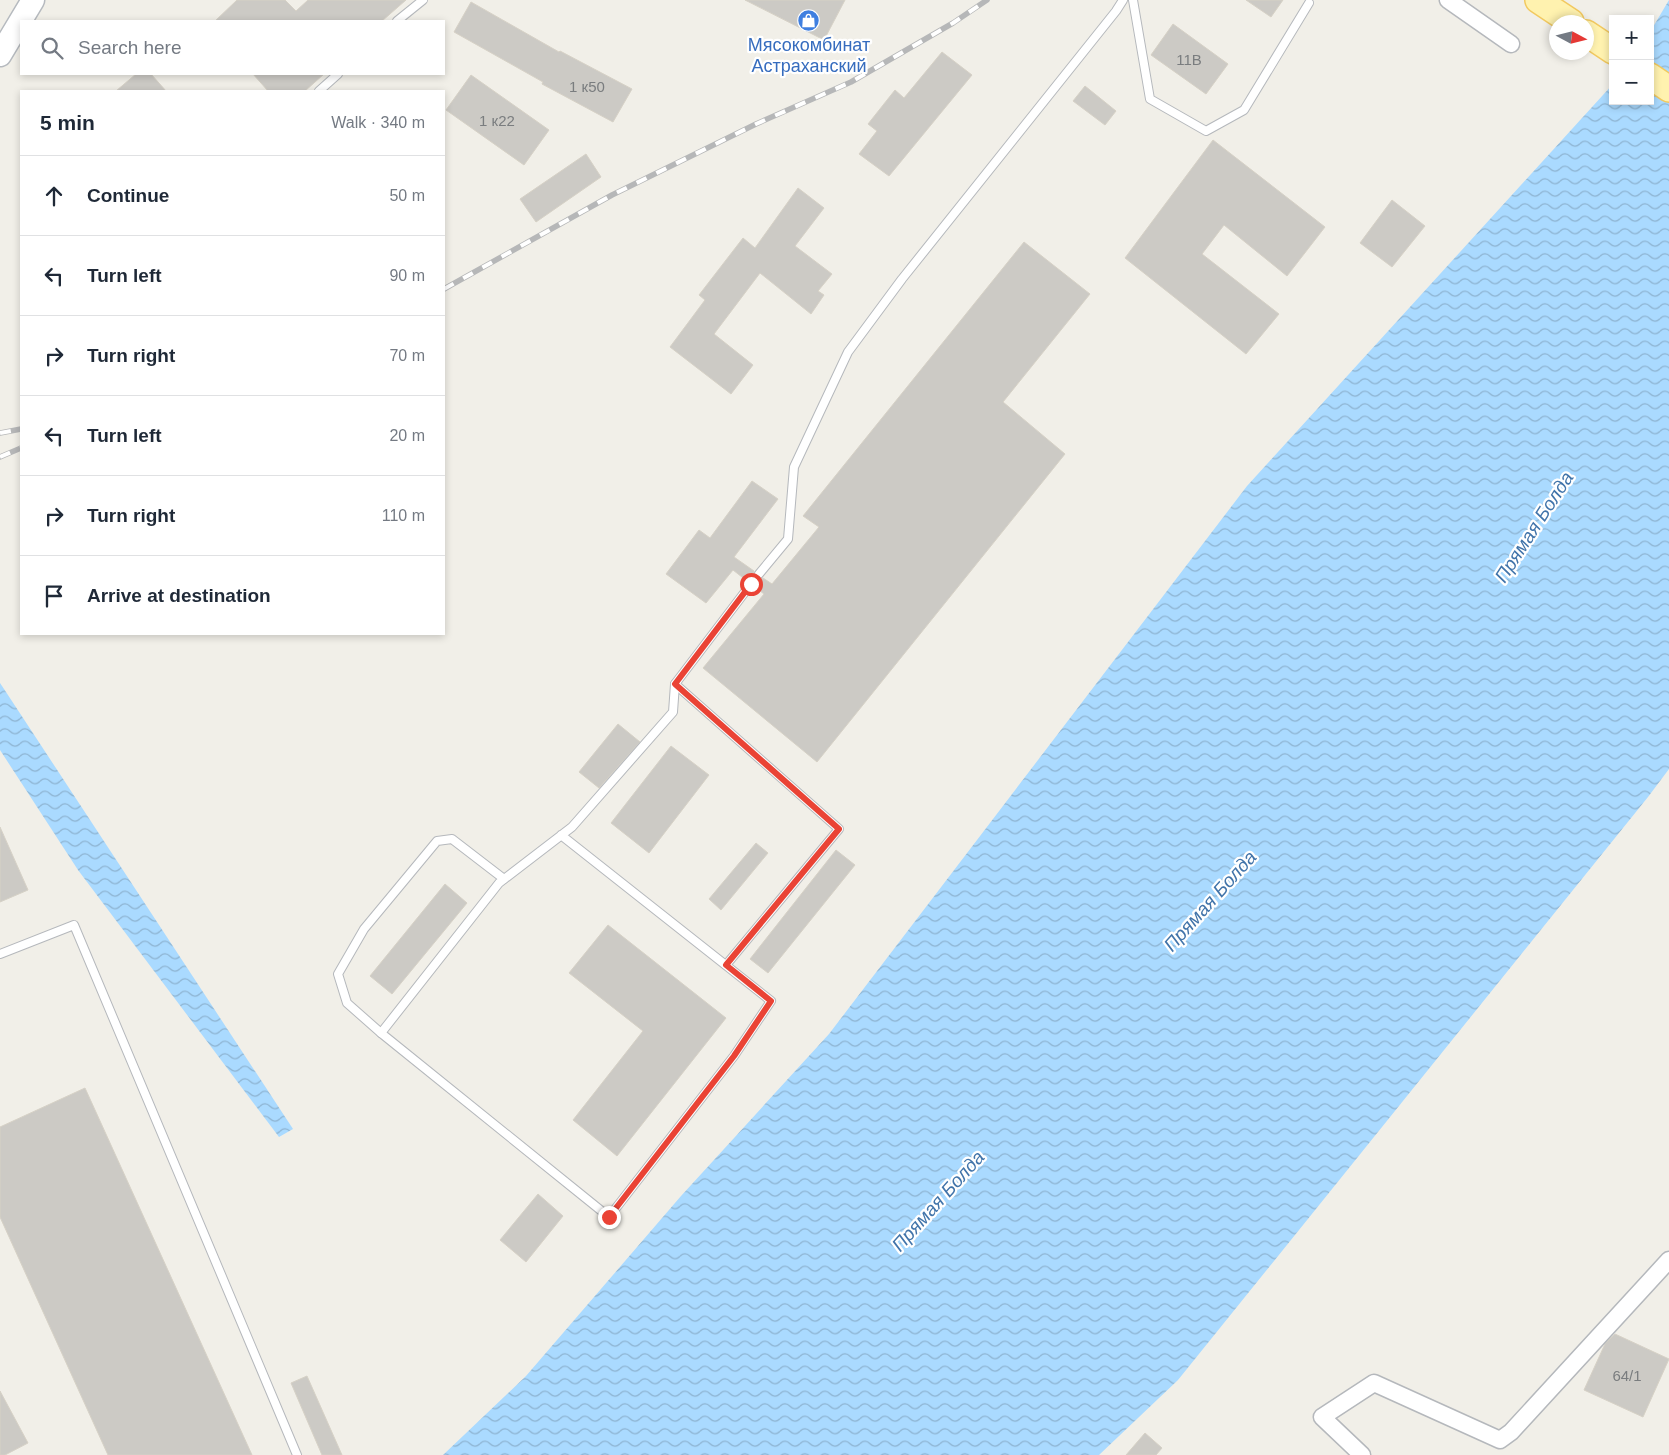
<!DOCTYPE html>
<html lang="en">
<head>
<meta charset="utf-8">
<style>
  :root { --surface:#fff; --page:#f6f6f7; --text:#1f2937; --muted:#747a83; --line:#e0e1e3 }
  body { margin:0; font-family:Arial,sans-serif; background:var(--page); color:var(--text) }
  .controls { position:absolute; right:15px; top:15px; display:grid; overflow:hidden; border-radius:0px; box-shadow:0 2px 8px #0003 }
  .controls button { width:45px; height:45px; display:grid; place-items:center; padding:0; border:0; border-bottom:1px solid var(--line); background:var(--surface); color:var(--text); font:25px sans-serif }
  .compass { position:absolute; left:1549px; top:15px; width:45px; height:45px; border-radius:50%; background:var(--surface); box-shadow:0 2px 8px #0003; rotate:97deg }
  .stop { position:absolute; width:15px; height:15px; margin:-11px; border:4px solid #ea4335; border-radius:50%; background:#fff }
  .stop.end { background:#ea4335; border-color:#fff; box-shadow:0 1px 5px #0008 }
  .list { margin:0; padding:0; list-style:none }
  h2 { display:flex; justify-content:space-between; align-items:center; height:65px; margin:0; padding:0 20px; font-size:21px }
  h2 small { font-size:16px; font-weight:400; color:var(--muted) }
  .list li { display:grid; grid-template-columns:32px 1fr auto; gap:15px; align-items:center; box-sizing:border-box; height:80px; padding:0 20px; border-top:1px solid var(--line) }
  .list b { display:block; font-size:19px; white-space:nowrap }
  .list em { font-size:16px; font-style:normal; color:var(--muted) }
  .icon { flex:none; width:28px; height:28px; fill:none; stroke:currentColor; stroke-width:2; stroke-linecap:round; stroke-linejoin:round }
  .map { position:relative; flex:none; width:1669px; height:1455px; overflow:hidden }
  .search { position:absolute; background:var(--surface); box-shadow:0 2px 8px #0003; left:20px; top:20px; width:425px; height:55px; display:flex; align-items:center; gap:12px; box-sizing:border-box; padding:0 18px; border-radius:0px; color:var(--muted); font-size:19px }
  .panel { position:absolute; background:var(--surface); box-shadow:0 2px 8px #0003; left:20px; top:90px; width:425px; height:545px; border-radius:0px }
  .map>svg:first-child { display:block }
</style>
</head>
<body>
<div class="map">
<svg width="1669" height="1455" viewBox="0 0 1669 1455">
  <defs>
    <pattern id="water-waves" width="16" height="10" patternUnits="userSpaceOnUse" patternTransform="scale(1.25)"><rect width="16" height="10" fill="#aadaff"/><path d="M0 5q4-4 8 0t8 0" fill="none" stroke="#8eb4d2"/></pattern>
  </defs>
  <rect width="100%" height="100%" fill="#f1efe8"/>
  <g fill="url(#water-waves)">
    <polygon points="1669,0 1669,769 1648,797 1178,1380 1099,1455 443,1455 526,1376 681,1196 829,1034 1247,486 1613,84 1613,101 1650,101 1650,32"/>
    <polygon points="0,683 4,689 293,1129 279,1137 78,870 0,750"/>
  </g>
  <g fill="#cccac5" stroke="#d6d1c6">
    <polygon points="237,0 285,0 296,11 308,0 406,0 382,21 215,21"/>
    <polygon points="745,0 845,0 824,40"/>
    <polygon points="1246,0 1283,0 1271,17"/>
    <polygon points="471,2 559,52 560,51 632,89 613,122 542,84 543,82 454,32"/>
    <polygon points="1173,24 1228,64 1206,94 1151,55"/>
    <polygon points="942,52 972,75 889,176 859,154 877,131 868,124 895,90 904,98"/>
    <polygon points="136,74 151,74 166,91 116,91"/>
    <polygon points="253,74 324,74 305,91 268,91"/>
    <polygon points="471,75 549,130 524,165 446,110"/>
    <polygon points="1085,86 1116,111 1105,125 1073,101"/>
    <polygon points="1213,140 1325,227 1287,276 1224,225 1202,254 1279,314 1246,354 1125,258"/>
    <polygon points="586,154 601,177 536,222 520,199"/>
    <polygon points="798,188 824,208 795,246 832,274 818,291 824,295 811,314 760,273 714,334 753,365 731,394 670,347 705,300 699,295 743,238 755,248"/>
    <polygon points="1392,200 1425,226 1392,267 1360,243"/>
    <polygon points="1024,242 1090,294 1003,402 1065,454 817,762 703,668 764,594 755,587 757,584 755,580 751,578 747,581 733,570 706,603 666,574 699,530 710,538 752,481 778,499 734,557 754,571 754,575 756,579 760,579 763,578 772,584 819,527 803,516"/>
    <polygon points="618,724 640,742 599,788 579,772"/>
    <polygon points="671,746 709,775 649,853 611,823"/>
    <polygon points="0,827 28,890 0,902"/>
    <polygon points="756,843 768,853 721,910 709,899"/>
    <polygon points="836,850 855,865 768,973 750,959"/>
    <polygon points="445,884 467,903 392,994 370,976"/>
    <polygon points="608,925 726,1018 617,1156 573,1120 643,1031 569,973"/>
    <polygon points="85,1088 252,1455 108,1455 0,1217 0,1127"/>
    <polygon points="538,1194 563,1216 526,1262 500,1240"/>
    <polygon points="1615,1334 1669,1359 1643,1417 1584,1390 1605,1344"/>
    <polygon points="307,1376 342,1455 322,1455 291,1383"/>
    <polygon points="0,1391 28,1443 5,1455 0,1455"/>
    <polygon points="1145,1433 1162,1448 1156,1455 1126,1455"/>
  </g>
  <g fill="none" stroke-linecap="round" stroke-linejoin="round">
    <defs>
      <g id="lane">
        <polyline points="1133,0 1150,99 1206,131 1244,110 1309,3"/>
        <polyline points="397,21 423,0"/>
        <polyline points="319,91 338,74"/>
        <polyline points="759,574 788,539 794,467 848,352 902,279 1116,11 1123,0"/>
        <polyline points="675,684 839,829 726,965"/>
        <polyline points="561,835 771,1001 734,1056 609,1217 381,1033 499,883 572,827 673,712 675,684 751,584"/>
        <polyline points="0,954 74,925 297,1455"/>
        <polyline points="381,1033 347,1003 338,974 364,929 437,841 452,839 504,879"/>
      </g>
      <g id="street">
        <polyline points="1448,0 1511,44"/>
        <polyline points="1362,1455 1322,1417 1374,1383 1500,1440 1511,1432 1669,1260"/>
      </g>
      <polyline id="secondary" points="0,55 33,0"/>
      <g id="primary">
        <polyline points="1538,0 1571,22"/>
        <polyline points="1586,33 1613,51"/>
        <polyline points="1650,76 1669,89"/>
      </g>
    </defs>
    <use href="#lane" stroke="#b5b8bc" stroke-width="10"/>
    <use href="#street" stroke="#b5b8bc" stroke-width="19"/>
    <use href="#secondary" stroke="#b6babf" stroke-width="25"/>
    <use href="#primary" stroke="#f2c960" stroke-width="28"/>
    <use href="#lane" stroke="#fff" stroke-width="8"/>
    <use href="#street" stroke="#fff" stroke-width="16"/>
    <use href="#secondary" stroke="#fff" stroke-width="22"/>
    <use href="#primary" stroke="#fff2af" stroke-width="25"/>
    <defs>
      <g id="rail">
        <polyline points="444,289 612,195 756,124 851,82 953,23 987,0"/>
        <polyline points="0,433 21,429"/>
        <polyline points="0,457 21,448"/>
      </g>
    </defs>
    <use href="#rail" stroke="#b6b7b8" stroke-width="5.5"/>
    <use href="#rail" stroke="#fff" stroke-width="4" stroke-dasharray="11" stroke-linecap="butt"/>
  </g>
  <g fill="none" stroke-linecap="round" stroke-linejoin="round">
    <polyline stroke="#ea4335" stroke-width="6" points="609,1217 734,1056 771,1001 726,965 839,829 675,684 751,584"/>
  </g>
  <defs>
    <symbol id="shop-disc" viewBox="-11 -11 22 22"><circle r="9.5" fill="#3f7fe0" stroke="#fff"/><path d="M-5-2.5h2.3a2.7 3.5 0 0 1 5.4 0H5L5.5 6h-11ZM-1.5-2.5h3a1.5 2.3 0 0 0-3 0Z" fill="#fff"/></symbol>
  </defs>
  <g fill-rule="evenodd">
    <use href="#shop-disc" x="796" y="8" width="25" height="25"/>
  </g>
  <g text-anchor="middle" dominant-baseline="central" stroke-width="4.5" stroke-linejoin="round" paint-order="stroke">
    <g font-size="15" fill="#7a7d7f">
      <text x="1189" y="59">11В</text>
      <text x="587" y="86">1 к50</text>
      <text x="497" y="120">1 к22</text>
      <text x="1627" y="1375">64/1</text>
    </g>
    <g font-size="18" fill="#366cbe" stroke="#fff">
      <text x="809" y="45">Мясокомбинат<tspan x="809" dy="21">Астраханский</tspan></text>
    </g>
    <g font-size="19" font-style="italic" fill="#4174aa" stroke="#fff">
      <text transform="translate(1534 527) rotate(-57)">Прямая Болда</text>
      <text transform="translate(1210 901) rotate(-48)">Прямая Болда</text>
      <text transform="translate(938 1201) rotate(-48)">Прямая Болда</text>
    </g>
  </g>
</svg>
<div class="controls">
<button>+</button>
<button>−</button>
</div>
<svg class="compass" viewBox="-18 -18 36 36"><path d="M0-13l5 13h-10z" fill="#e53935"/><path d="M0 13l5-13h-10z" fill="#747a83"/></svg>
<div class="stop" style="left:751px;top:584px"></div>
<div class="stop end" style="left:609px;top:1217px"></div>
<div class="search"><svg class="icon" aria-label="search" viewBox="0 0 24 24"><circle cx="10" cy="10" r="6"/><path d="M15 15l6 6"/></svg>Search here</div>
<section class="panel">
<h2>5 min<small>Walk · 340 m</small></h2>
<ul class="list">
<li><svg class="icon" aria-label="ahead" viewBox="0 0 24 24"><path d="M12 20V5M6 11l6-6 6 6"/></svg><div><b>Continue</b></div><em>50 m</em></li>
<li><svg class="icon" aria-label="left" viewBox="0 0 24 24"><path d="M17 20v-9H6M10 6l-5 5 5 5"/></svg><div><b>Turn left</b></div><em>90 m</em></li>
<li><svg class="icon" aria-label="right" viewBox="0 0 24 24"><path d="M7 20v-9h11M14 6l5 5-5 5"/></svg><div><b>Turn right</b></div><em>70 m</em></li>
<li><svg class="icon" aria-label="left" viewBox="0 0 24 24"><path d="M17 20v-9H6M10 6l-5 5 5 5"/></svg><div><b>Turn left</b></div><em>20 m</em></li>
<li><svg class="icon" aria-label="right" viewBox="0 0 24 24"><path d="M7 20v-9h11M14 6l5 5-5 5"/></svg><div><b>Turn right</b></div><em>110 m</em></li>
<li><svg class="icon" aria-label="arrive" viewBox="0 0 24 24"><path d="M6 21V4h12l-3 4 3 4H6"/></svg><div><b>Arrive at destination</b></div></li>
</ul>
</section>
</div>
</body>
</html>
